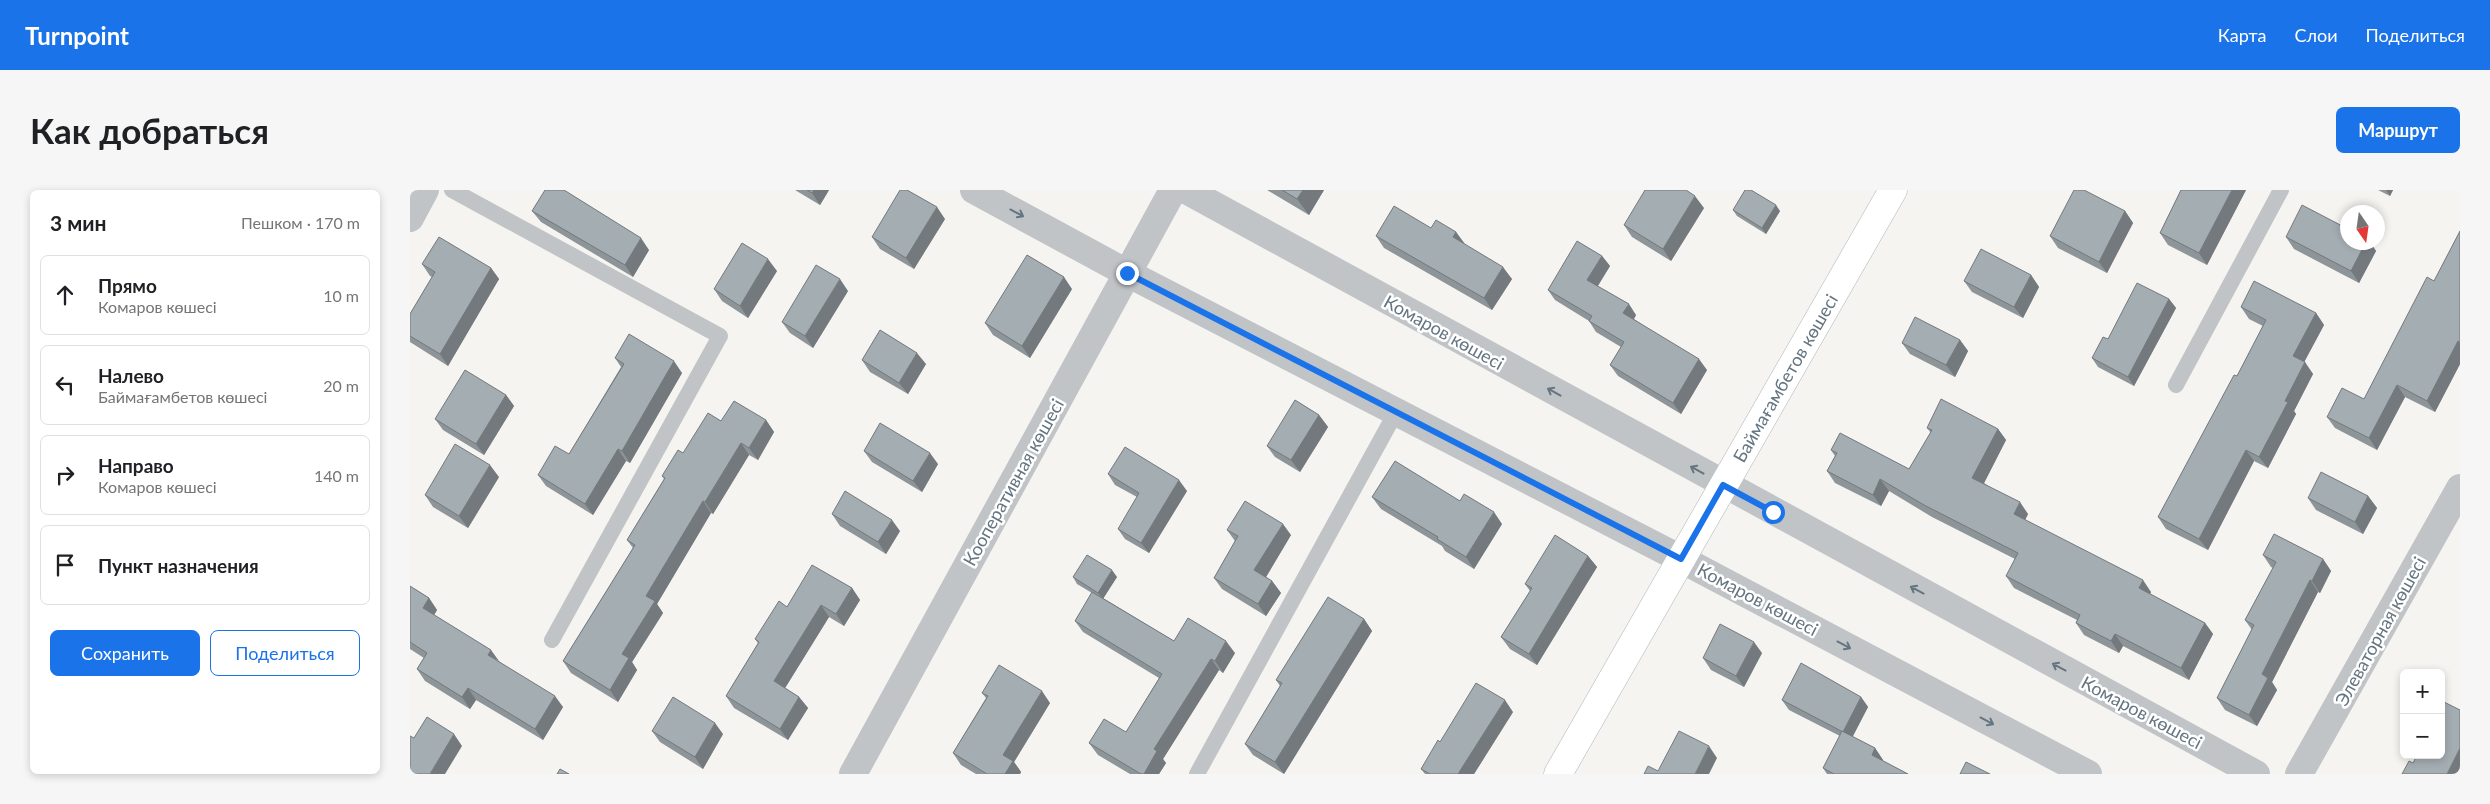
<!DOCTYPE html>
<html lang="ru">
<head>
<meta charset="utf-8">
<style>
  :root { --surface:#fff; --page:#f6f6f6; --text:#202124; --muted:#757577; --line:#e0e0e0; --accent:#1a73e8 }
  body { margin:0; font-family:Lato,sans-serif; background:var(--page); color:var(--text) }
  .controls { position:absolute; right:15px; bottom:15px; display:grid; overflow:hidden; border-radius:8px; box-shadow:0 2px 8px #0003 }
  .controls button { width:45px; height:45px; display:grid; place-items:center; padding:0; border:0; border-bottom:1px solid var(--line); background:var(--surface); color:var(--text); font:25px sans-serif }
  .compass { position:absolute; left:1930px; top:15px; width:45px; height:45px; border-radius:50%; background:var(--surface); box-shadow:0 2px 8px #0003; rotate:167deg }
  .stop { position:absolute; width:15px; height:15px; margin:-11px; border:4px solid #1a73e8; border-radius:50%; background:#fff }
  .stop.end { background:#1a73e8; border-color:#fff; box-shadow:0 1px 5px #0008 }
  .list { margin:0; padding:0; list-style:none }
  h2 { display:flex; justify-content:space-between; align-items:center; height:65px; margin:0; padding:0 20px; font-size:21px }
  h2 small { font-size:16px; font-weight:400; color:var(--muted) }
  .list li { display:grid; grid-template-columns:32px 1fr auto; gap:15px; align-items:center; box-sizing:border-box; height:80px; margin:0 10px 10px; padding:0 10px; border:1px solid var(--line); border-radius:8px }
  .list b { display:block; font-size:19px; white-space:nowrap }
  .list p { margin:0; font-size:16px; white-space:nowrap; color:var(--muted) }
  .list em { font-size:16px; font-style:normal; color:var(--muted) }
  .actions { display:flex; gap:10px; padding:15px 20px }
  .actions a { flex:1; padding:11px 0; border:1px solid var(--accent); border-radius:8px; text-align:center; font-size:18px; color:var(--accent) }
  .actions .main { background:var(--accent); color:#fff }
  .icon { flex:none; width:28px; height:28px; fill:none; stroke:currentColor; stroke-width:2; stroke-linecap:round; stroke-linejoin:round }
  .map { position:relative; flex:none; width:2050px; height:584px; overflow:hidden; border-radius:8px }
  header { display:flex; align-items:center; gap:30px; box-sizing:border-box; height:70px; padding:0 25px; background:var(--accent); color:#fff }
  header strong { font-size:24px }
  nav { display:flex; gap:28px; margin-inline-start:auto; font-size:18px }
  .intro { display:flex; align-items:center; justify-content:space-between; box-sizing:border-box; height:120px; padding:0 30px }
  h1 { margin:0; font-size:35px }
  .button { padding:12px 22px; border-radius:8px; background:var(--accent); color:#fff; font-size:18px; font-weight:700 }
  main { display:flex; gap:30px; padding:0 30px }
  aside { flex:1; background:var(--surface); border-radius:8px; box-shadow:0 2px 8px #0003 }
  .map>svg:first-child { display:block }
</style>
</head>
<body>
<header>
<strong>Turnpoint</strong>
<nav><a>Карта</a><a>Слои</a><a>Поделиться</a></nav>
</header>
<div class="intro"><h1>Как добраться</h1><a class="button">Маршрут</a></div>
<main>
<aside>
<h2>3 мин<small>Пешком · 170 m</small></h2>
<ul class="list">
<li><svg class="icon" aria-label="ahead" viewBox="0 0 24 24"><path d="M12 20V5M6 11l6-6 6 6"/></svg><div><b>Прямо</b><p>Комаров көшесі</p></div><em>10 m</em></li>
<li><svg class="icon" aria-label="left" viewBox="0 0 24 24"><path d="M17 20v-9H6M10 6l-5 5 5 5"/></svg><div><b>Налево</b><p>Баймағамбетов көшесі</p></div><em>20 m</em></li>
<li><svg class="icon" aria-label="right" viewBox="0 0 24 24"><path d="M7 20v-9h11M14 6l5 5-5 5"/></svg><div><b>Направо</b><p>Комаров көшесі</p></div><em>140 m</em></li>
<li><svg class="icon" aria-label="arrive" viewBox="0 0 24 24"><path d="M6 21V4h12l-3 4 3 4H6"/></svg><div><b>Пункт назначения</b></div></li>
</ul>
<div class="actions"><a class="main">Сохранить</a><a>Поделиться</a></div>
</aside>
<div class="map">
<svg width="2050" height="584" viewBox="0 0 2050 584">
  <rect width="100%" height="100%" fill="#f5f4f1"/>
  <g fill="none" stroke-linecap="round" stroke-linejoin="round">
    <defs>
      <polyline id="secondary" points="1148,584 1483,0"/>
    </defs>
    <use href="#secondary" stroke="#b0b6ba" stroke-width="29"/>
    <g stroke="#c0c4c7" stroke-width="16">
      <polyline points="42,0 310,146 142,450"/>
      <polyline points="1766,195 1871,0"/>
      <polyline points="787,584 986,222"/>
    </g>
    <g stroke="#c0c4c7" stroke-width="28">
      <polyline points="564,0 717,83 1271,369 1678,584"/>
      <polyline points="776,0 1846,584"/>
      <polyline points="0,28 15,0"/>
      <polyline points="443,584 763,0"/>
      <polyline points="1889,584 2050,298"/>
    </g>
    <use href="#secondary" stroke="#fff" stroke-width="28"/>
  </g>
  <g fill="#8d9599">
    <polygon points="385,0 419,0 410,15"/>
    <polygon points="857,0 914,0 899,25"/>
    <polygon points="1771,0 1836,0 1797,75 1758,55 1750,43"/>
    <polygon points="1968,0 1983,0 1980,6"/>
    <polygon points="1294,18 1261,71 1222,47 1214,35"/>
    <polygon points="1323,20 1370,21 1356,44 1327,26"/>
    <polygon points="122,21 239,60 223,87 131,32"/>
    <polygon points="1715,21 1723,33 1697,83 1648,58 1640,46"/>
    <polygon points="535,29 504,79 470,59 462,47"/>
    <polygon points="1021,38 1046,42 1054,54 1102,89 1082,120 974,58 966,46"/>
    <polygon points="2050,41 2050,174 2025,222 1995,207 1967,260 1925,238 1917,227 1954,209 2024,91"/>
    <polygon points="1876,47 1938,52 1960,52 1966,61 1949,93 1884,59"/>
    <polygon points="1192,66 1200,76 1188,96 1226,125 1224,129 1297,180 1271,224 1208,186 1200,175 1211,157 1186,142 1179,131 1145,110 1138,100"/>
    <polygon points="12,74 81,78 89,89 38,176 0,152 0,124 22,87 20,86"/>
    <polygon points="367,81 338,128 312,111 304,99"/>
    <polygon points="1621,85 1629,97 1613,128 1562,102 1554,91"/>
    <polygon points="662,99 620,168 583,145 575,133"/>
    <polygon points="438,101 403,158 380,143 372,132"/>
    <polygon points="1759,109 1766,118 1724,196 1688,177 1682,168 1698,149"/>
    <polygon points="1831,117 1906,123 1914,135 1894,172 1903,184 1884,221 1886,224 1858,278 1844,271 1798,360 1756,339 1748,327 1827,186 1853,136 1839,129"/>
    <polygon points="1550,150 1558,161 1545,187 1500,164 1492,153"/>
    <polygon points="205,168 272,183 220,273 216,271 183,325 136,296 128,285 159,264 211,177"/>
    <polygon points="452,170 516,174 498,204 460,182"/>
    <polygon points="96,205 104,216 74,265 33,240 25,229"/>
    <polygon points="909,225 918,237 890,282 865,267 857,256"/>
    <polygon points="356,230 364,242 348,270 339,265 303,324 301,323 247,414 253,423 222,472 227,480 208,512 161,483 153,471 223,358 217,350 254,289 252,286 273,263 311,231"/>
    <polygon points="1517,238 1588,239 1596,250 1574,293 1618,324 1615,330 1741,402 1740,404 1795,433 1803,444 1779,490 1713,456 1709,463 1674,445 1666,433 1667,430 1604,398 1596,386 1605,369 1522,327 1479,301 1471,316 1425,293 1417,281 1425,266 1421,260 1499,279 1521,243"/>
    <polygon points="454,261 528,274 512,302 462,272"/>
    <polygon points="698,284 777,301 739,363 715,349 708,339 727,307 705,295"/>
    <polygon points="89,287 58,338 23,317 15,305"/>
    <polygon points="1958,306 1967,318 1953,344 1906,320 1898,308"/>
    <polygon points="962,307 1092,334 1064,379 1035,361 1032,356 971,319"/>
    <polygon points="422,324 490,341 476,364 430,336"/>
    <polygon points="817,340 881,345 856,387 862,391 871,403 856,426 812,399 804,388 825,351"/>
    <polygon points="1853,365 1913,369 1921,381 1910,403 1908,402 1862,492 1867,500 1847,536 1815,520 1807,508 1842,440 1835,430 1863,378 1861,377"/>
    <polygon points="1178,366 1187,377 1127,475 1100,459 1091,447 1120,401 1115,394"/>
    <polygon points="663,387 707,387 693,408 764,451 825,463 813,483 809,480 753,569 756,573 749,584 720,584 688,565 679,553 716,542 749,488 673,442 665,431 682,403 667,394"/>
    <polygon points="0,396 19,408 27,420 24,425 153,517 133,550 66,510 60,519 15,491 7,479 14,468 0,459"/>
    <polygon points="442,398 450,410 434,436 419,427 375,498 389,507 398,518 378,550 324,518 316,506 348,453 345,449 377,417"/>
    <polygon points="954,429 962,441 874,584 843,565 835,554 870,496 866,490"/>
    <polygon points="1352,463 1334,497 1301,480 1293,468"/>
    <polygon points="572,503 640,513 604,572 611,582 610,584 566,584 551,575 543,563 576,508"/>
    <polygon points="1451,507 1458,517 1442,547 1465,558 1473,570 1473,571 1498,584 1417,584 1413,578 1430,546 1379,520 1372,510"/>
    <polygon points="1103,522 1064,584 1015,584 1011,579 1030,552"/>
    <polygon points="242,541 313,544 293,579 250,552"/>
  </g>
  <g fill="#73797d">
    <polygon points="404,0 419,0 410,15 402,3"/>
    <polygon points="893,0 914,0 899,25 887,9"/>
    <polygon points="1822,0 1836,0 1797,75 1789,63"/>
    <polygon points="1976,0 1983,0 1980,6"/>
    <polygon points="1285,6 1294,18 1261,71 1253,59"/>
    <polygon points="1366,15 1370,21 1356,44 1352,38"/>
    <polygon points="527,17 535,29 504,79 496,68"/>
    <polygon points="1715,21 1723,33 1697,83 1689,72"/>
    <polygon points="1046,42 1055,54 1043,47"/>
    <polygon points="231,48 239,60 223,87 215,75"/>
    <polygon points="1956,52 1960,52 1966,61 1949,93 1941,81"/>
    <polygon points="1192,66 1200,76 1185,100 1177,90"/>
    <polygon points="358,69 367,81 338,128 330,116"/>
    <polygon points="1093,77 1102,89 1082,120 1074,108"/>
    <polygon points="81,78 89,89 38,176 30,164"/>
    <polygon points="1621,85 1629,97 1613,128 1604,117"/>
    <polygon points="654,87 662,99 620,168 612,156"/>
    <polygon points="430,89 438,101 403,158 395,146"/>
    <polygon points="1759,109 1766,118 1724,196 1718,187"/>
    <polygon points="1219,114 1226,125 1221,134 1213,123"/>
    <polygon points="1906,123 1914,135 1891,178 1883,166"/>
    <polygon points="1550,150 1558,161 1545,187 1536,175"/>
    <polygon points="2048,151 2050,153 2050,174 2025,222 2017,211"/>
    <polygon points="507,163 516,174 498,204 489,193"/>
    <polygon points="1289,169 1297,180 1271,224 1263,213"/>
    <polygon points="264,171 272,183 220,273 212,261"/>
    <polygon points="1895,172 1903,184 1884,221 1886,224 1858,278 1849,267 1875,211"/>
    <polygon points="1987,195 1995,207 1967,260 1959,248"/>
    <polygon points="96,205 104,216 74,265 66,254"/>
    <polygon points="909,225 918,237 890,282 881,270"/>
    <polygon points="356,230 364,242 348,270 339,258"/>
    <polygon points="1588,239 1596,250 1571,299 1562,288"/>
    <polygon points="331,253 339,265 303,324 295,312"/>
    <polygon points="208,259 216,271 183,325 175,314"/>
    <polygon points="1836,260 1844,271 1798,360 1789,349"/>
    <polygon points="520,263 528,274 512,302 503,291"/>
    <polygon points="80,275 89,287 58,338 49,326"/>
    <polygon points="1470,289 1479,301 1471,316 1463,305"/>
    <polygon points="769,290 777,301 739,363 731,353"/>
    <polygon points="1958,306 1967,318 1953,344 1945,332"/>
    <polygon points="293,311 301,323 247,414 253,423 222,472 227,480 208,512 200,500 212,464 236,406"/>
    <polygon points="1610,312 1618,324 1612,336 1604,324"/>
    <polygon points="1084,322 1092,334 1064,379 1056,367"/>
    <polygon points="482,330 490,341 476,364 468,352"/>
    <polygon points="873,334 881,345 853,392 844,380"/>
    <polygon points="1178,366 1187,377 1127,475 1119,464"/>
    <polygon points="1913,369 1921,381 1910,403 1902,391"/>
    <polygon points="702,380 707,387 693,409 688,403"/>
    <polygon points="1733,390 1741,402 1737,410 1729,398"/>
    <polygon points="1900,390 1908,402 1862,492 1867,500 1847,536 1839,525 1852,484"/>
    <polygon points="862,391 871,403 856,426 848,414"/>
    <polygon points="442,398 450,410 434,436 426,424"/>
    <polygon points="19,408 27,420 21,430 13,418"/>
    <polygon points="411,415 419,427 372,503 364,491"/>
    <polygon points="954,429 962,441 874,584 865,572"/>
    <polygon points="1795,433 1803,444 1779,490 1771,478"/>
    <polygon points="1705,444 1713,456 1709,463 1701,451"/>
    <polygon points="816,451 825,463 813,483 805,471"/>
    <polygon points="1344,452 1352,463 1334,497 1326,486"/>
    <polygon points="81,460 89,471 78,465"/>
    <polygon points="801,469 809,480 753,569 756,573 749,584 734,584 744,559"/>
    <polygon points="58,498 66,510 60,519 52,507"/>
    <polygon points="632,501 640,513 604,572 611,582 610,584 595,584 593,565"/>
    <polygon points="145,506 153,517 133,550 125,539"/>
    <polygon points="389,507 398,518 378,550 370,539"/>
    <polygon points="1451,507 1458,517 1440,552 1433,542"/>
    <polygon points="1095,510 1103,522 1064,584 1048,584"/>
    <polygon points="305,533 313,544 293,579 285,567"/>
    <polygon points="44,544 52,556 35,584 20,584"/>
    <polygon points="1299,556 1307,568 1299,584 1285,584"/>
    <polygon points="1465,558 1473,570 1470,577 1462,565"/>
    <polygon points="2050,558 2050,584 2037,584"/>
  </g>
  <g fill="#a4adb2" stroke="#73797d">
    <polygon points="135,0 154,0 231,48 215,75 122,21"/>
    <polygon points="397,0 404,0 402,3"/>
    <polygon points="490,0 497,0 527,17 496,68 462,47"/>
    <polygon points="872,0 893,0 887,9"/>
    <polygon points="1235,0 1276,0 1285,6 1253,59 1214,35"/>
    <polygon points="1335,0 1341,0 1366,15 1352,38 1323,20"/>
    <polygon points="1664,0 1674,0 1715,21 1689,72 1640,46"/>
    <polygon points="1771,0 1822,0 1789,63 1750,43"/>
    <polygon points="1892,15 1938,39 1938,52 1956,52 1941,81 1876,47"/>
    <polygon points="984,16 1021,38 1026,30 1046,42 1043,47 1093,77 1074,108 966,46"/>
    <polygon points="2050,41 2050,152 2048,151 2017,211 1987,195 1959,248 1917,227 1932,198 1954,209 2017,87 2024,91"/>
    <polygon points="29,47 81,78 30,164 0,146 0,124 25,82 12,74"/>
    <polygon points="1167,51 1192,66 1177,90 1219,114 1213,123 1289,169 1263,213 1200,175 1214,152 1179,131 1182,126 1138,100"/>
    <polygon points="332,53 358,69 330,116 304,99"/>
    <polygon points="1571,59 1621,85 1604,117 1554,91"/>
    <polygon points="617,65 654,87 612,156 575,133"/>
    <polygon points="406,75 430,89 395,146 372,132"/>
    <polygon points="1844,91 1906,123 1883,166 1895,172 1875,211 1878,212 1849,267 1836,260 1789,349 1748,327 1824,185 1827,186 1856,130 1831,117"/>
    <polygon points="1727,93 1759,109 1718,187 1682,168 1693,147 1698,149"/>
    <polygon points="1505,127 1550,150 1536,175 1492,153"/>
    <polygon points="470,140 507,163 489,193 452,170"/>
    <polygon points="219,144 264,171 212,261 208,259 175,314 128,285 145,256 159,264 214,174 205,168"/>
    <polygon points="55,180 96,205 66,254 25,229"/>
    <polygon points="1531,209 1588,239 1562,288 1610,312 1604,324 1733,390 1729,398 1795,433 1771,478 1705,444 1701,451 1666,433 1670,425 1596,386 1608,363 1514,315 1470,289 1463,305 1417,281 1427,263 1421,260 1430,243 1499,279 1522,240 1517,238"/>
    <polygon points="885,210 909,225 881,270 857,256"/>
    <polygon points="324,211 356,230 339,258 331,253 295,312 293,311 236,406 245,411 212,464 219,468 200,500 153,471 225,355 217,350 255,288 252,286 268,260 273,263 298,223 311,231"/>
    <polygon points="470,233 520,263 503,291 454,261"/>
    <polygon points="45,254 80,275 49,326 15,305"/>
    <polygon points="715,257 769,290 731,353 708,339 729,303 698,284"/>
    <polygon points="985,271 1050,311 1054,304 1084,322 1056,367 1027,349 1028,347 962,307"/>
    <polygon points="1911,282 1958,306 1945,332 1898,308"/>
    <polygon points="435,301 482,330 468,352 422,324"/>
    <polygon points="835,311 873,334 844,380 862,391 848,414 804,388 828,346 817,340"/>
    <polygon points="1864,344 1913,369 1902,391 1900,390 1852,484 1858,488 1839,525 1807,508 1844,435 1835,430 1866,372 1853,365"/>
    <polygon points="1145,345 1178,366 1119,464 1091,447 1122,398 1115,394"/>
    <polygon points="677,365 702,380 688,403 663,387"/>
    <polygon points="402,375 442,398 426,424 411,415 364,491 389,507 370,539 316,506 349,452 345,449 369,411 377,417"/>
    <polygon points="0,396 19,408 13,418 81,460 78,465 145,506 125,539 58,498 52,507 7,479 17,463 0,452"/>
    <polygon points="682,402 764,451 778,428 816,451 805,471 801,469 744,559 747,561 734,584 731,584 679,553 694,529 716,542 752,484 665,431"/>
    <polygon points="918,407 954,429 865,572 835,554 872,493 866,490"/>
    <polygon points="1310,434 1344,452 1326,486 1293,468"/>
    <polygon points="1391,473 1451,507 1433,542 1372,510"/>
    <polygon points="589,475 632,501 593,565 603,571 595,584 577,584 543,563 578,506 572,503"/>
    <polygon points="1066,493 1095,510 1048,584 1020,584 1011,579 1028,550 1030,552"/>
    <polygon points="263,507 305,533 285,567 242,541"/>
    <polygon points="2034,512 2050,520 2050,558 2037,584 1992,584 1999,571 2003,573 2007,565 2031,565 2031,518"/>
    <polygon points="17,527 44,544 20,584 3,584 0,582 0,546 4,548"/>
    <polygon points="1269,541 1299,556 1285,584 1234,584 1238,576 1248,581"/>
    <polygon points="1432,541 1465,558 1462,565 1498,584 1424,584 1413,578"/>
    <polygon points="1556,572 1580,584 1550,584"/>
    <polygon points="150,579 159,584 147,584"/>
  </g>
  <defs><path id="oneway-shaft" d="M-6 0H5M1.5-3L5.5 0L1.5 3" fill="none" stroke-width="1.6" stroke-linecap="round" stroke-linejoin="round" transform="scale(1.25)"/></defs>
  <g stroke="#647581">
    <use href="#oneway-shaft" transform="translate(607 23) rotate(28)"/>
    <use href="#oneway-shaft" transform="translate(1144 202) rotate(-151)"/>
    <use href="#oneway-shaft" transform="translate(1287 280) rotate(-151)"/>
    <use href="#oneway-shaft" transform="translate(1507 400) rotate(-152)"/>
    <use href="#oneway-shaft" transform="translate(1434 455) rotate(28)"/>
    <use href="#oneway-shaft" transform="translate(1649 477) rotate(-152)"/>
    <use href="#oneway-shaft" transform="translate(1577 531) rotate(28)"/>
  </g>
  <g fill="none" stroke-linecap="round" stroke-linejoin="round">
    <polyline stroke="#1a73e8" stroke-width="6" points="717,83 1271,369 1313,295 1363,322"/>
  </g>
  <g text-anchor="middle" dominant-baseline="central" stroke-width="5" stroke-linejoin="round" paint-order="stroke">
    <g font-size="18" fill="#647581" stroke="#fff">
      <text transform="translate(1034 142) rotate(29)">Комаров көшесі</text>
      <text transform="translate(1375 188) rotate(-60)">Баймағамбетов көшесі</text>
      <text transform="translate(603 292) rotate(-61)">Кооперативная көшесі</text>
      <text transform="translate(1348 409) rotate(28)">Комаров көшесі</text>
      <text transform="translate(1970 441) rotate(-61)">Элеваторная көшесі</text>
      <text transform="translate(1732 522) rotate(28)">Комаров көшесі</text>
    </g>
  </g>
</svg>
<div class="controls">
<button>+</button>
<button>−</button>
</div>
<svg class="compass" viewBox="-18 -18 36 36"><path d="M0-13l5 13h-10z" fill="#e53935"/><path d="M0 13l5-13h-10z" fill="#757577"/></svg>
<div class="stop" style="left:1363px;top:322px"></div>
<div class="stop end" style="left:717px;top:83px"></div>
</div>
</main>
</body>
</html>
